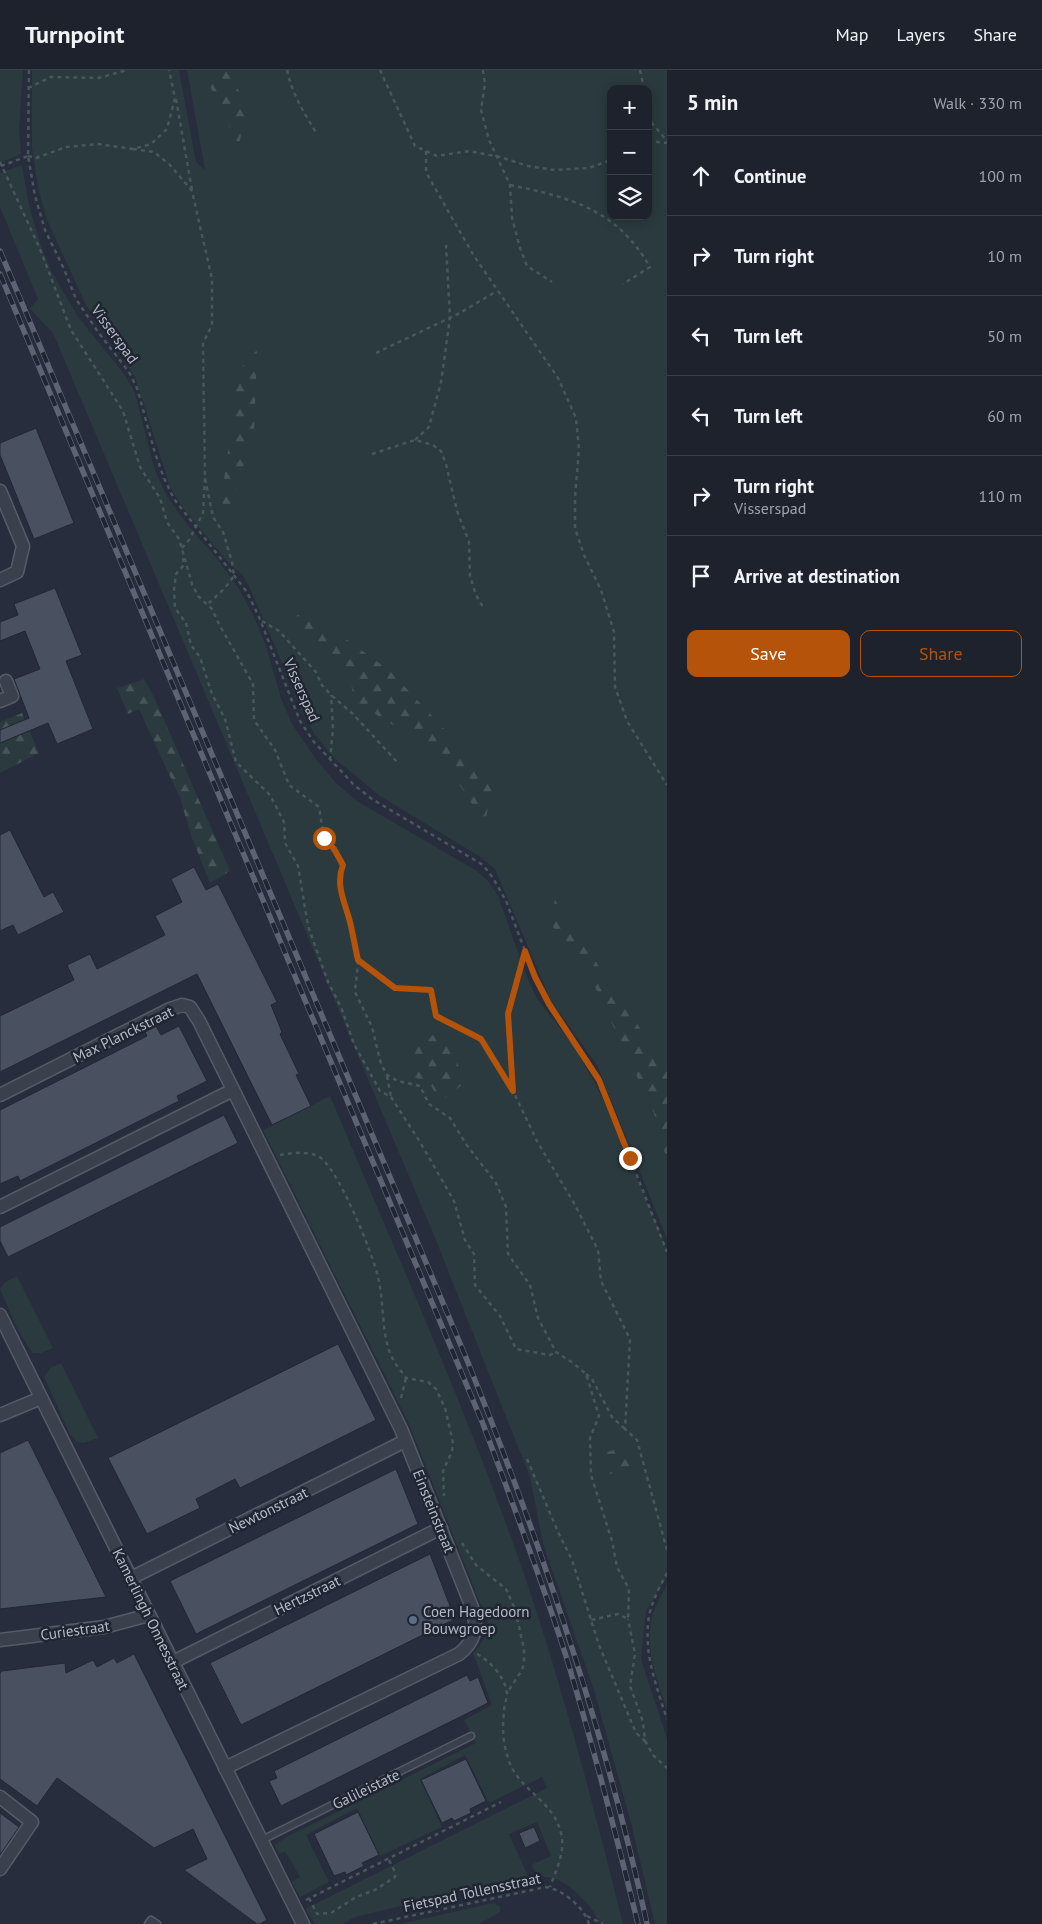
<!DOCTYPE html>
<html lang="en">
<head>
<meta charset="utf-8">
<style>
  :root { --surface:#1d222d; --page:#252a35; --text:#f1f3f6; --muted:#a0a4aa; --line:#3b3f49; --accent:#b45309 }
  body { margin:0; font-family:"PT Sans",sans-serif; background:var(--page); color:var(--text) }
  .controls { position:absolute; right:15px; top:15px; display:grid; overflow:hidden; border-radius:10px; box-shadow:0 2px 12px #0003 }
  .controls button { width:45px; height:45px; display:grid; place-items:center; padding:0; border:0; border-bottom:1px solid var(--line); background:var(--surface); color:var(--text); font:25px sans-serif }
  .stop { position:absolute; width:15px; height:15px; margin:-11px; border:4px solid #b45309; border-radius:50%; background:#fff }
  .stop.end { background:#b45309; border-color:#fff; box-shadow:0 1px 5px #0008 }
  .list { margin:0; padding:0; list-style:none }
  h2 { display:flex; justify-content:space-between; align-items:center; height:65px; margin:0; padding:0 20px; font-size:21px }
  h2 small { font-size:16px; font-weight:400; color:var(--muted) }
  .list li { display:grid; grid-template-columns:32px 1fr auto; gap:15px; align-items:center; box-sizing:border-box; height:80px; padding:0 20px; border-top:1px solid var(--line) }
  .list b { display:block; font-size:19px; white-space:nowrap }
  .list p { margin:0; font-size:16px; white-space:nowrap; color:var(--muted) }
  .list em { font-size:16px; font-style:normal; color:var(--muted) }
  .actions { display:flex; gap:10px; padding:15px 20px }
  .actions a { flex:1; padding:11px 0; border:1px solid var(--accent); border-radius:10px; text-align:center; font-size:18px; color:var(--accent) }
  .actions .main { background:var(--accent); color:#fff }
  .icon { flex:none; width:28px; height:28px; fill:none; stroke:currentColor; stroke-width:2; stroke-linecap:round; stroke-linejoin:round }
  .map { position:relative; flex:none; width:667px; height:1854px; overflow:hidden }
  header { display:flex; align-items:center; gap:30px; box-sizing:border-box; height:70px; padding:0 25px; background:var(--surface); border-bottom:1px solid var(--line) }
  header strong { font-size:24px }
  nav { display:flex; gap:28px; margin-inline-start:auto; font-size:18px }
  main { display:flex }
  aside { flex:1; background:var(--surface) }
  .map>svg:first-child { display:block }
</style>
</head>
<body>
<header>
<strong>Turnpoint</strong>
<nav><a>Map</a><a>Layers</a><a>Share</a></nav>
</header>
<main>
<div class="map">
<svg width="667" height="1854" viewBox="0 0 667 1854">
  <defs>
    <pattern id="forest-firs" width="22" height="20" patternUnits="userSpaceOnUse" patternTransform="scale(1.25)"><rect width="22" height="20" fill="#2a3a3e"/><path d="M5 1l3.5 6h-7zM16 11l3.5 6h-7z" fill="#475558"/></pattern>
  </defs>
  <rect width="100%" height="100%" fill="#272d3c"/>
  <g fill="#2a3a3e" fill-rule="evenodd">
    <polygon points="0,0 23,0 19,59 21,84 0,93"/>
    <path d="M32 0H179L196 92 205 100 187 0H667V1169L597 995 551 931 495 799 482 788 380 726 334 688 315 665 299 637 274 574 248 514 242 505 225 489 183 438 170 417 135 307 86 235 47 150 38 118 32 78ZM611 19H648V146H611Z"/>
    <polygon points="22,95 29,135 41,176 52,203 79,248 125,305 135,323 155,400 168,428 187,454 218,490 238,517 254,547 266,576 281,628 292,654 316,689 336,713 357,731 477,801 489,812 498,826 528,910 538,930 574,976 597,1017 614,1054 667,1179 667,1507 646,1541 641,1589 667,1669 667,1854 655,1854 631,1753 594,1620 543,1474 530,1407 435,1168 53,263 30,239 38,229 0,137 0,103"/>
    <path d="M330 1026C394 1178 462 1329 517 1484 560 1606 592 1730 623 1854H599C595 1838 573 1817 558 1810 552 1807 544 1807 538 1806L531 1795 551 1786 537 1752 509 1764 528 1806 355 1847 343 1854H315L305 1839 547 1718 542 1707 489 1733 465 1685 420 1709 442 1757 380 1786 357 1738 306 1765 329 1812 300 1827 292 1812 300 1807 285 1781 279 1784 275 1775 286 1767 476 1673 464 1650 492 1635 473 1583C483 1573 486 1566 488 1553L409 1354 263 1060Z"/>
    <polygon points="17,1206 53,1278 41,1283 32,1283 17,1258 0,1219 4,1213"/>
    <polygon points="61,1293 98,1368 84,1373 77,1372 70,1364 44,1307 50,1298"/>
    <path d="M667 1514V1640C657 1609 643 1575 653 1543 657 1533 662 1524 667 1514Z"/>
    <polygon points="493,1833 500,1836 500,1842 479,1854 400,1854"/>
  </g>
  <g fill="url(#forest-firs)">
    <polygon points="213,0 225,0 253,42 243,52 239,77 206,8"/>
    <polygon points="257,280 254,363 229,443 221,431 239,300"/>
    <polygon points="306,540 390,601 493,711 485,754 439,683 354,631 350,606 292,549"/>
    <polygon points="144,609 154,627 230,801 210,813 192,768 180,728 139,639 128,644 117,618"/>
    <polygon points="22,643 39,683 0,703 0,652"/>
    <polygon points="555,830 667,999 667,1088 661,1073 654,1043 588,902 550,853"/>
    <polygon points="433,965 456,980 461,1016 440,1032 429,1012 410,1006 416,979"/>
    <polygon points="632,1375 636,1396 604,1406 600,1384"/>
  </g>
  <g fill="#495060" stroke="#222734">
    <polygon points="36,358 74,453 34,469 0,385 0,373"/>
    <polygon points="55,518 82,585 66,591 93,659 57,674 48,653 0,673 0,660 29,648 14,609 40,599 25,561 0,571 0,552 18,545 14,534"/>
    <polygon points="10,760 44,827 53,822 64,842 18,865 13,855 0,861 0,765"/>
    <polygon points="194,797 206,820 218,814 277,932 271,935 282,962 280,964 299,1004 296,1005 311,1036 272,1055 197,904 0,1002 0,946 74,910 67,895 90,884 97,899 165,865 155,846 182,832 171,809"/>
    <polygon points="156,956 161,965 179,956 207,1011 177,1026 179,1031 20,1111 18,1106 0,1114 0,1040 147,966 145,962"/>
    <polygon points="224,1045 238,1073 8,1187 0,1171 0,1157"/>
    <polygon points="338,1274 376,1350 240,1418 235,1409 196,1429 200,1438 147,1464 108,1388"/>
    <polygon points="28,1370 63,1440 106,1527 0,1539 0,1383"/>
    <polygon points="396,1399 418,1454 196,1564 170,1511"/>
    <polygon points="430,1484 455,1549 241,1655 210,1593"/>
    <polygon points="134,1584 267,1850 260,1854 257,1854 184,1800 207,1789 193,1759 154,1778 57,1708 37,1736 0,1709 0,1603 2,1601 65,1593 66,1603 93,1590 97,1597 114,1588 117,1593"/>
    <polygon points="467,1605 470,1611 478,1607 488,1633 281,1736 269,1711 277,1708 274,1701"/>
    <polygon points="466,1689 486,1731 470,1739 471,1743 454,1751 452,1748 442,1753 421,1710"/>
    <polygon points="358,1742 379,1785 362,1793 364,1796 346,1805 345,1802 334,1806 314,1764"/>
    <polygon points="0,1743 19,1757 0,1785"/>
    <polygon points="534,1757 540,1771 525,1778 519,1763"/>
  </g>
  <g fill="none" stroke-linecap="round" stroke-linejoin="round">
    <defs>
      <g id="lane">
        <polyline points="260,1771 471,1666"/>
        <polyline points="148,1854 151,1850 157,1854"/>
      </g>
      <g id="street">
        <polyline points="0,421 23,476 17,502 0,510"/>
        <polyline points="0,631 12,626 6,611"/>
        <path d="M0 1025 170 939 182 935 190 937 199 951 401 1359 473 1540C478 1559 474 1572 459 1584L225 1698"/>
        <polyline points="0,1137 233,1020"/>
        <polyline points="0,1245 303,1854"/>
        <polyline points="0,1345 41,1328"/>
        <polyline points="131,1508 405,1371"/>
        <polyline points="0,1570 104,1557 149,1545"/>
        <polyline points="173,1592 441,1458"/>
        <polyline points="0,1727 32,1752 0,1799"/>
      </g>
    </defs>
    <use href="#lane" stroke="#565b68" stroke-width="9"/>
    <use href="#street" stroke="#565b68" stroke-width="15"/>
    <g stroke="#49575c" stroke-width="2.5" stroke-dasharray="4 4" stroke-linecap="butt">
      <polyline points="29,0 28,86 35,126 45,160 64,199 76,229 98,262 129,302 137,318 155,383 164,408 174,429 247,522 259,547 300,651 314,672 354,715 372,729 483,795 493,808 506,831 535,907 549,934 599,1009 667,1182"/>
      <path d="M287 0C292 24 304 43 317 64"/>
      <polyline points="380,0 415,76 437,86 469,81 500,87 528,96 554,100 589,98 611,90"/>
      <polyline points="483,0 485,14 481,40 489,70 510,115 512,148 520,178 527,196 552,212"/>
      <polyline points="640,0 642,9 643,19"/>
      <polyline points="28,18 51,7 99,8 127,0"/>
      <polyline points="176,29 192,120"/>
      <polyline points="648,45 652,53 667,71"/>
      <polyline points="648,71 667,73"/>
      <polyline points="133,79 154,82 170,95 192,121 212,209 212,255 203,273 205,408 213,447 223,462 232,492 234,506 224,519 208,534"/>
      <polyline points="426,81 426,102 448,141 474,186 558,308 576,348 579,379 575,427 575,458 584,485 601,520 614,562 615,617 627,651 667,715"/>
      <polyline points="28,86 36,88 66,77 98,74 133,79 151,74 167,59 175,28 169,0"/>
      <polyline points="0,92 40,179 71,260 123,341 140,397 160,428 167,452 179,469 192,514 198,526 212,539 219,554 253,614 254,650 275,680 289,715 319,737 324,768 334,779 343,795 339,804 341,827 350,850 358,892 355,922 372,957 381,994 387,1005 398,1011 420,1016 429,1034 450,1048 466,1074 496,1113 506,1137 508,1184 530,1215 538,1248 556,1282 573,1293 586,1304 599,1346 590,1368 591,1405 612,1471 617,1497 629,1519 628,1549 618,1544 591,1550"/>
      <polyline points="1,96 28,86"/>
      <path d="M510 115C572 128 616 139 650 197L623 214"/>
      <polyline points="376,283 458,244 497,221"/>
      <polyline points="415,370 429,357 441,312 450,248 446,175"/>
      <polyline points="372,384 415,370 433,375 441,381 446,394 457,441 469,472 470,506 476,525 483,537"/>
      <polyline points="182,478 189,470 203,443 205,408"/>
      <polyline points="183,488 184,495 176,504 174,520 175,538 186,553 191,575 200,587 212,624 225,649 236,692 270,725 284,752 285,773 298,796 308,856 328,912 341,937 354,974 380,1021 391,1027 420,1072 454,1131 465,1170 474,1184 475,1215 500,1246 516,1279 550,1285 556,1282"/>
      <polyline points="262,551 279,561 316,602 321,614 331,625 353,644 398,693"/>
      <polyline points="330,690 333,659 331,625"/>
      <polyline points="359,891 395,918 431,920 436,946 481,969 513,1021 537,1071 575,1135 598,1180 601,1211 630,1269 625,1359 637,1370 667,1480"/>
      <polyline points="387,1006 391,1027"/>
      <polyline points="513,1019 508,943 524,882"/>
      <path d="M280 1085C292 1083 306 1081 318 1086 337 1095 373 1184 378 1207 385 1234 380 1269 395 1293 398 1298 403 1303 406 1308L428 1312 436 1319 445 1338 453 1373 452 1381 443 1401 444 1426"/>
      <polyline points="586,1304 592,1309 612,1347 625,1359"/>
      <polyline points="401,1328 406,1308"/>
      <polyline points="527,1389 558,1462 572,1490 599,1575 636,1663 645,1671 643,1652 630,1616 635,1584 628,1549"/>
      <polyline points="462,1473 476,1495 506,1519 515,1539 524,1579 524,1593 522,1600 507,1623"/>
      <path d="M667 1503C660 1516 652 1531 649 1546 643 1582 656 1615 667 1649"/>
      <path d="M477 1584C490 1591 505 1607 507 1623 507 1628 504 1636 504 1642 502 1656 503 1674 508 1688 517 1721 558 1731 562 1769 564 1785 555 1803 550 1817"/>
      <polyline points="645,1671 653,1685 667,1698"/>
      <polyline points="309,1828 317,1844 331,1843 356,1827 375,1820 395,1807 395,1802 388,1788"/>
      <polyline points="306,1830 501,1732"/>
      <polyline points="587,1846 603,1854"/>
      <path d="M373 1854 546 1817C562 1819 585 1838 589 1854"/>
    </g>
    <use href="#lane" stroke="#3b404d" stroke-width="6"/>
    <use href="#street" stroke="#3b404d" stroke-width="12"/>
    <defs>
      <g id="rail">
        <path d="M0 181 467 1290C541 1473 605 1661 647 1854"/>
        <path d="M0 204 483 1354C512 1431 541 1508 566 1586 593 1675 616 1764 638 1854"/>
      </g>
    </defs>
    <use href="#rail" stroke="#5d6373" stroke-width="5.5"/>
    <use href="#rail" stroke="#202532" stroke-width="4" stroke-dasharray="11" stroke-linecap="butt"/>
  </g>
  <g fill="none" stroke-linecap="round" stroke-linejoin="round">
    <path stroke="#b45309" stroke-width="6" d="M324 768 334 779 343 795C335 815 345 832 350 852 353 864 355 877 358 890L395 918 431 920 436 946 481 969 513 1021 508 944 525 881 535 907 549 934 599 1010 630 1088"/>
  </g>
  <circle fill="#5c6f8a" stroke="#202532" stroke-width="2" cx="413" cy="1550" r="5"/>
  <g text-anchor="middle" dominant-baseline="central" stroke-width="5" stroke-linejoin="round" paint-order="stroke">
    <g font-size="15" fill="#b7bbc8" stroke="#202532">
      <text transform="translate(115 264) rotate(54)">Visserspad</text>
      <text transform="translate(302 620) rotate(66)">Visserspad</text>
      <text transform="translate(123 964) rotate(-26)">Max Planckstraat</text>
      <text transform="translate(268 1440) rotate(-26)">Newtonstraat</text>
      <text transform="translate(434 1441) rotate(68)">Einsteinstraat</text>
      <text transform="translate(307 1525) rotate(-26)">Hertzstraat</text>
      <text transform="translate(151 1549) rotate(64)">Kamerlingh Onnesstraat</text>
      <text transform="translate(75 1560) rotate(-8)">Curiestraat</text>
      <text transform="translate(366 1719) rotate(-26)">Galileistate</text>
      <text transform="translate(472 1822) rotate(-12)">Fietspad Tollensstraat</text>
    </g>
    <g font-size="15" fill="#b7bbc8" stroke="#202532" text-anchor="start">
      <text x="423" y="1541">Coen Hagedoorn<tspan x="423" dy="17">Bouwgroep</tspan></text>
    </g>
  </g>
</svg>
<div class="controls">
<button>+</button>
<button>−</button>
<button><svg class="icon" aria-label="layers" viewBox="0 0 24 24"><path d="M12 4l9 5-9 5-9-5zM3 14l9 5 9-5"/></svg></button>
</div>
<div class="stop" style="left:324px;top:768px"></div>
<div class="stop end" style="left:630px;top:1088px"></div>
</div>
<aside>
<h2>5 min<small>Walk · 330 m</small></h2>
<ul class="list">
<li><svg class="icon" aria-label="ahead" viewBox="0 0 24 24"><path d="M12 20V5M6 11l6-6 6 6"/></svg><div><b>Continue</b></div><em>100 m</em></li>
<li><svg class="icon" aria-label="right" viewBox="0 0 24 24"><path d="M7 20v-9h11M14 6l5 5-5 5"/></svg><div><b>Turn right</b></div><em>10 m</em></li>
<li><svg class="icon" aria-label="left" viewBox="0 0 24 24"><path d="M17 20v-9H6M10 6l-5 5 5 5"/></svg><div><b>Turn left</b></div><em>50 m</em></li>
<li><svg class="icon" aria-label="left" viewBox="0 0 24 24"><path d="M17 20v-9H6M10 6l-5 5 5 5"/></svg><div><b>Turn left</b></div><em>60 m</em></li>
<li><svg class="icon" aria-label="right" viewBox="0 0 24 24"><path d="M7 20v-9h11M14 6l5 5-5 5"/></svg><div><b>Turn right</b><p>Visserspad</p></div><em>110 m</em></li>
<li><svg class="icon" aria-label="arrive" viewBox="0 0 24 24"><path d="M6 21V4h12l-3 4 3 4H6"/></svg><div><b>Arrive at destination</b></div></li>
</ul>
<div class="actions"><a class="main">Save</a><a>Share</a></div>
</aside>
</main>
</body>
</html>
